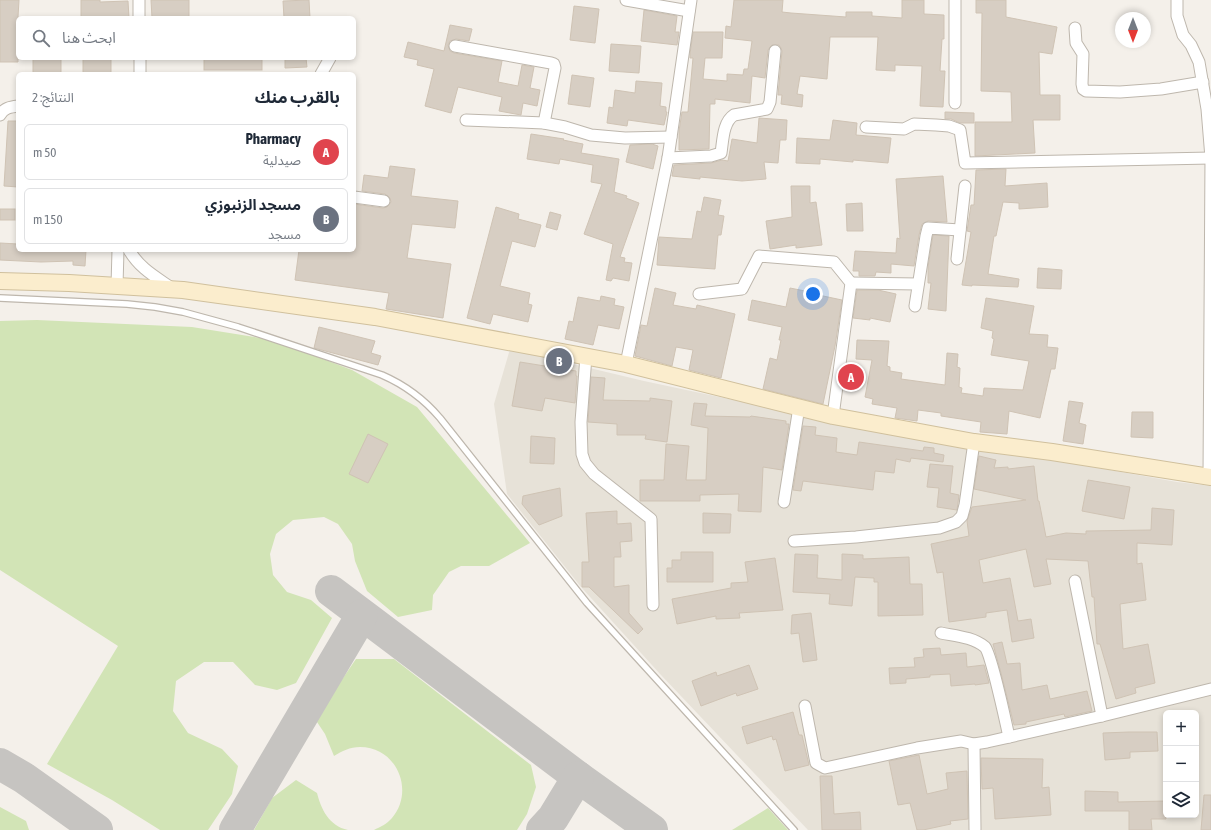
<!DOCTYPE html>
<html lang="ar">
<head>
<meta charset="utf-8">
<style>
  :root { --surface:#fff; --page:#f6f6f7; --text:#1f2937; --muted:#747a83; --line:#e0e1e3; --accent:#ea3d2a }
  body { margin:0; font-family:"Asap Condensed","Noto Sans Arabic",sans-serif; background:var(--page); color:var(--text); direction:rtl }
  .controls { position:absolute; right:12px; bottom:12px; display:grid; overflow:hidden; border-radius:6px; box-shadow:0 2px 6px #0003 }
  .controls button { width:36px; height:36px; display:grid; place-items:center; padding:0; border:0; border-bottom:1px solid var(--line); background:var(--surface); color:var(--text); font:20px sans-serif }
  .compass { position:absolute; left:1115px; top:12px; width:36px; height:36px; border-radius:50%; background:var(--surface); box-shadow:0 2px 6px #0003; rotate:180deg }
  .you { position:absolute; left:813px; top:294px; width:14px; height:14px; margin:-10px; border:3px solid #fff; border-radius:50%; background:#1a73e8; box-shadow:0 0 0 6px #1a73e833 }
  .badge { display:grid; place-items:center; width:26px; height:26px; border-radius:50%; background:var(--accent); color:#fff; font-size:13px; font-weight:700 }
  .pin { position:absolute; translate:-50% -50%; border:2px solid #fff; box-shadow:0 1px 4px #0006 }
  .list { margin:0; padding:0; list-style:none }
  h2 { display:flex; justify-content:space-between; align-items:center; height:52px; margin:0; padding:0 16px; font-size:17px }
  h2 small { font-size:13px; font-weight:400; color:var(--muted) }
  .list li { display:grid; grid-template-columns:26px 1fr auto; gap:12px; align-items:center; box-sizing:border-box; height:56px; margin:0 8px 8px; padding:0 8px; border:1px solid var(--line); border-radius:6px }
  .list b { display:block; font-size:15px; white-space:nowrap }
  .list p { margin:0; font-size:13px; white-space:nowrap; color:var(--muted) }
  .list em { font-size:13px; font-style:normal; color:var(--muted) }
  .icon { flex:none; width:22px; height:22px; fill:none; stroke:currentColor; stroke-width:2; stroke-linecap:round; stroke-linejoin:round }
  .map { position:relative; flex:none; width:1211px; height:830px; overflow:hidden; direction:ltr }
  .search { position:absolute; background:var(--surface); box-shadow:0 2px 6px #0003; left:16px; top:16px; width:340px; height:44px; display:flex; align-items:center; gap:10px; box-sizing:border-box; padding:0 14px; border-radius:6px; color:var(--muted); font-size:15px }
  .panel { position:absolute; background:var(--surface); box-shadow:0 2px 6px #0003; left:16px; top:72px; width:340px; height:180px; border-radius:6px; direction:rtl }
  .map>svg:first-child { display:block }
</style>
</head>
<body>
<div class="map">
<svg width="1211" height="830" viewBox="0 0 1211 830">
  <rect width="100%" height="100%" fill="#f4f0ea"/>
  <path fill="#e7e2d8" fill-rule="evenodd" d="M510 349 644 381 785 411 981 447 1177 482 1211 486V830H808L661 675 581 587 507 494 494 404ZM1166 713H1196V815H1166Z"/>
  <g fill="#d2e4b6">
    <polygon points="37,320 192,327 273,340 352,370 417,407 530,543 489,566 461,566 449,572 433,595 432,610 398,617 367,591 355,561 352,544 338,524 324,517 293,520 276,534 270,554 273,575 287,592 311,600 332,618 296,683 277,690 255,685 233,662 204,662 176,681 173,711 188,733 222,749 238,766 232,794 208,830 160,830 112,800 47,764 118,646 0,570 0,321"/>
    <path d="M356 659H394L531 765 536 787 527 814 517 830H374C380 827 387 824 392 818 415 791 397 747 360 747 350 747 342 751 334 756L325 734 315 719Z"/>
    <path d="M296 780 317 793C321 809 329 826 348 830H254L272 798Z"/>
    <polygon points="0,807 26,821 29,830 0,830"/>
    <polygon points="768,808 788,830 732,830"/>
  </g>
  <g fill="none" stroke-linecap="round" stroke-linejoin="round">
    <g stroke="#c6c4c1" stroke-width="32">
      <polyline points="331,591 578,777 652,830"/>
      <polyline points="0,764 24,778 97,830"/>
      <polyline points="235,830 362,615"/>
      <polyline points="542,830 553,818 578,777"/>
    </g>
  </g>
  <g fill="#d7cec3" stroke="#cfc3b4">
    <polygon points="0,0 19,0 17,34 18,34 18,62 0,62"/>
    <polygon points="81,0 100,0 100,2 128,1 129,18 81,18"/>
    <polygon points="151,0 189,0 189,18 152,18"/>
    <polygon points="309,0 310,18 284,18 283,1"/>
    <polygon points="734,0 783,0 782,12 791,13 846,17 846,12 872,12 872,16 902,18 902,0 924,0 924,14 944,15 944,39 942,39 940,71 945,71 943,107 920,106 922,66 895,65 895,71 876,70 878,37 830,37 827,79 800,76 797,94 803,95 802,107 781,104 782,95 778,95 782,51 781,48 779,45 772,45 770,47 768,50 765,78 752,76 750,103 715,99 715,104 710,104 709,149 679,150 679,131 682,112 688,112 693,58 690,58 690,54 693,32 723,32 722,58 705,58 703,79 727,81 727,74 743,75 744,69 748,69 752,41 725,38 726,26 731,27"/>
    <polygon points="976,0 1006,0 1006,17 1057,27 1052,54 1039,52 1040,95 1060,95 1060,120 1033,120 1035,153 975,156 975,122 1012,122 1011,92 981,91 982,13 976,13"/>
    <polygon points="574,6 599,9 595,43 570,40"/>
    <polygon points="644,10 677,16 675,32 679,32 677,45 641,41"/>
    <polygon points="450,25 472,29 469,41 456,39 450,41 448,45 450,51 454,53 502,61 498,82 518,86 522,65 534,67 530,88 540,90 537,106 523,103 521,115 499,111 502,97 458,87 451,113 425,106 434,69 417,65 418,60 404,57 408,42 444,51"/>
    <polygon points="611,44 641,46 639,73 609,71"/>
    <polygon points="33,58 61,59 61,74 33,74"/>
    <rect x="83" y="58" width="28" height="16"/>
    <rect x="204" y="58" width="58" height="12"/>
    <polygon points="285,58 306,58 307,67 285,68"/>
    <polygon points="572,75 594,78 590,107 568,104"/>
    <polygon points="636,81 662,83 660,106 666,107 666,112 667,112 664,125 628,120 627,126 607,123 609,107 613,108 615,90 635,93"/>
    <polygon points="945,112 974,113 974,123 960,123 951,119 945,119"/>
    <polygon points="759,118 787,120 786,140 780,140 778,163 764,162 766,179 742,181 700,177 700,179 672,176 674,165 711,163 722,160 728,161 732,139 757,143"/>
    <polygon points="833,120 857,123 856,135 891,138 888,163 853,160 853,162 820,159 820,164 796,163 797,138 830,140"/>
    <polygon points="8,121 18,121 18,187 4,186"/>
    <polygon points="531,134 564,139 563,140 583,144 581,153 619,159 614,192 627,196 626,198 639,203 620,257 625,258 624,262 632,263 629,281 613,278 611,281 606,280 613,244 584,234 602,184 591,182 593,165 560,159 559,164 527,159"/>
    <polygon points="652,144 658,146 653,169 626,162 630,145"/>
    <polygon points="390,166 415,169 411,196 458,201 455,228 412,224 407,258 451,264 443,318 386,309 389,293 295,280 299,250 354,250 354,204 383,208 387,207 391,202 390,198 385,194 362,191 364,175 388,178"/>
    <polygon points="1006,169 1005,186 1047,183 1048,207 1019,209 1019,203 1003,202 996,236 994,236 988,274 1019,279 1018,287 972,285 972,286 962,285 971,232 967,231 971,205 974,205 976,170"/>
    <polygon points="943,176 947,222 928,221 922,224 919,235 914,266 891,264 891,273 876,272 875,276 859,276 859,271 853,271 855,251 896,253 897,238 900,239 896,179"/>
    <polygon points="791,186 810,186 810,203 816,202 822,245 796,248 796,245 770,249 766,221 792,217"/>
    <polygon points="704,197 721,200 718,215 724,216 721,235 718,235 715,269 657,265 659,237 692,239 697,211 701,212"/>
    <polygon points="862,203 863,231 847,231 846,204"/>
    <polygon points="496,207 519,214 518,219 541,225 535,247 512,241 500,286 530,293 528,304 532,305 528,322 493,314 490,324 467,318"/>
    <rect x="0" y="209" width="15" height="11"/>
    <polygon points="550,212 561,215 557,230 546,227"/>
    <polygon points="933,235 949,236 946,311 928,309 931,283 928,283 928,267"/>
    <polygon points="0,243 18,244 18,250 86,250 85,266 73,265 73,261 41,262 0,260"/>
    <polygon points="1038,268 1062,270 1061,289 1037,288"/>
    <polygon points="655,288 676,293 673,305 696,309 697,305 735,314 721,378 689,370 693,350 676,347 672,366 635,356 641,325 647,326"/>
    <polygon points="790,288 810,292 809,293 842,300 835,346 823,404 763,389 770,358 777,360 781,340 779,340 782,327 748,320 752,300 786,307"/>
    <polygon points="857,290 878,290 896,294 890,322 870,318 870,320 853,318"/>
    <polygon points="601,296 615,299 614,305 624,307 619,329 598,325 593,345 565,339 569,321 573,322 578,297 600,301"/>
    <polygon points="986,298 1034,306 1029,334 1048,335 1047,347 1058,348 1055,369 1051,369 1040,418 1009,411 1007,434 980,432 981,422 941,416 941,413 918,410 917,421 895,418 897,408 872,404 873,399 865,397 872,360 856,359 857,340 889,341 887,366 890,367 890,371 902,373 901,379 945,385 947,353 958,354 957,367 960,368 959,387 962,388 961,393 983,396 984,388 1023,390 1029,361 991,355 994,339 992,338 993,331 981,328"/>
    <polygon points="319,327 375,341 371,353 381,356 378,365 314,348"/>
    <polygon points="520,362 576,371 576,376 577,376 575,403 545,398 542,411 512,406"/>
    <polygon points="591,377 605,378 603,400 650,401 650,398 672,401 667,442 645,439 646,435 617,435 617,424 588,422"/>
    <polygon points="1069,401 1083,403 1079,423 1086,425 1083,444 1063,441"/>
    <polygon points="694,403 707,404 705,416 750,417 751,416 786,421 786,424 789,424 782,470 763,467 761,512 738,511 739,494 700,495 700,501 640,501 640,480 664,480 666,444 689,446 686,480 706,480 708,428 691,425"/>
    <polygon points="1132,412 1153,412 1153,438 1131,437"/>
    <polygon points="803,426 816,427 815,435 837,438 836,452 857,455 859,442 923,451 924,447 934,448 934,453 944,455 943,462 911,458 910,462 896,459 894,473 875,471 873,490 803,481 801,491 793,490"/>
    <polygon points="368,434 388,444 368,483 349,474"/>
    <polygon points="531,436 555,438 554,464 530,463"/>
    <polygon points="979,456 996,460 994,468 1008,467 1008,469 1034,466 1038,501 1039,501 1046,537 1066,533 1086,534 1086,531 1151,530 1152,508 1174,510 1172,545 1137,543 1137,564 1142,563 1146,600 1120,604 1123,649 1148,644 1155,683 1135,688 1136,693 1116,699 1100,644 1097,644 1094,597 1092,597 1088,561 1046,559 1051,584 1034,587 1026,549 979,560 983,583 1010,578 1018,621 1031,619 1034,638 1012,642 1007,610 986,613 986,617 949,622 943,572 937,573 931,544 969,536 967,521 972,507 1026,500 974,489"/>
    <polygon points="930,464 953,466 950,493 959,495 957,510 937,507 939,488 927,487"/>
    <polygon points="1088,480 1130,487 1124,519 1082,511"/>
    <polygon points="560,488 562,516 539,525 522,504 523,496"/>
    <polygon points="617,511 617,524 631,523 632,541 620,542 621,557 614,557 614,587 629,585 629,613 643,629 638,634 589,587 582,587 582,562 589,562 586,513"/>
    <polygon points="703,513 731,514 730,533 703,533"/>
    <polygon points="681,552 713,552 713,582 667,582 667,568 672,568 672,560 681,560"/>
    <polygon points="795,554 818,555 817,578 842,580 842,554 863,555 863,559 909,557 910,584 922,584 923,615 878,616 878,582 874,582 874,578 855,577 852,606 829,604 830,594 793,592"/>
    <polygon points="775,558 783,610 739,613 740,618 716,619 716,616 677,624 672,599 731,588 731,583 748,582 745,562"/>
    <polygon points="811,613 817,660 803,662 799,633 791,634 792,615"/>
    <polygon points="1002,642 1007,664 1020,663 1022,690 1047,685 1050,699 1087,691 1092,711 1065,717 1064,714 1026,722 1026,724 1014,725 1001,673 993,644"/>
    <polygon points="940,648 941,655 966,653 967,667 984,665 989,683 975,685 975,684 951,686 950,674 930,675 930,677 906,679 906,683 890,684 889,668 915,667 914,658 924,657 923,649"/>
    <polygon points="749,665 758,689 737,696 736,693 701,706 692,681 716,672 717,676"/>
    <polygon points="793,712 799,735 802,735 809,765 785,771 776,739 773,740 772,736 747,744 742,727"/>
    <polygon points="1129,732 1157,732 1158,751 1130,752 1130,758 1105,760 1103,733"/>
    <polygon points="919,755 927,794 948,789 946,773 967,771 968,819 950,821 951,824 923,830 917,830 910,803 898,805 889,761"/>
    <polygon points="981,758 1043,759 1042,788 1049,787 1051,815 995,819 993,788 982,789"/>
    <polygon points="820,776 832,776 834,814 860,812 861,830 822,830"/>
    <polygon points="1085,791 1118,792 1118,802 1166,801 1166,819 1151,819 1152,830 1129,830 1129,811 1085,811"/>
    <polygon points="1204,795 1211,795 1211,830 1201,830"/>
  </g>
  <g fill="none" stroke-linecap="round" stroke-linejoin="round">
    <defs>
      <path id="service" d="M0 298 127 304 155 307 183 312 238 327 382 375C405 385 423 398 440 418L587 603 794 830"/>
      <g id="minor">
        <polyline points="139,0 139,18"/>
        <polyline points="626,0 689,11"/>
        <polyline points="955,0 955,103"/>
        <polyline points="1177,0 1177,16 1183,35 1191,45 1199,62 1207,109 1211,158 1209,477"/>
        <polyline points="1075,28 1076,43 1083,54 1082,84 1083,89 1086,91 1120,92 1161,89 1203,82"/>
        <polyline points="455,46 551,63 554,64 555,68 544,123"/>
        <polyline points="140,58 140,74"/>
        <polyline points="321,74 330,58"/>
        <path d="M0 115C4 108 10 107 18 106"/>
        <polyline points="466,120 544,123 565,127 591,135 625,138 671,137"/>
        <polyline points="866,127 904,129 914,124 936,125 949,126 960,130 965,163 1211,158"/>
        <path d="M668 158 711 156 721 153C723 140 723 122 734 115L767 109 770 102 775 51"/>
        <polyline points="354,197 384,201"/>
        <path d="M129 250C140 269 156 277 173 289"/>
        <polyline points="957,259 965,186"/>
        <polyline points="851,283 918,284"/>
        <polyline points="117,286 118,250"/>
        <polyline points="699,294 742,289 759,256 834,262 851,283 833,416"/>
        <polyline points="915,306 926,236 928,228 960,230"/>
        <polyline points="586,356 581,422 582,454 585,463 594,474 651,519 653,605"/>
        <polyline points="626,364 668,158 691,0"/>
        <polyline points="784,502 799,407"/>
        <polyline points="794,541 856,537 939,528 956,522 962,516 965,505 974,442"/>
        <polyline points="1075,581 1102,716"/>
        <path d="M941 633C956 636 973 637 985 647 991 654 1006 723 1009 737"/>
        <polyline points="805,706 816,763 825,768 917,748 961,741 974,744 987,742 1102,716 1211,689"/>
        <polyline points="974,744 975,829"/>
      </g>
      <polyline id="secondary" points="0,281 69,283 183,290 375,317 626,364 833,416 974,442 1052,452 1211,477"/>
    </defs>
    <use href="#service" stroke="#beb7ad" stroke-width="8"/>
    <use href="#minor" stroke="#beb7ad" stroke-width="13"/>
    <use href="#secondary" stroke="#d0c09d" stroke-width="18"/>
    <use href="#service" stroke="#fff" stroke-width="5.5"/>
    <use href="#minor" stroke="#fff" stroke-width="11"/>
    <use href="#secondary" stroke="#fbedcd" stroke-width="16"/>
  </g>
</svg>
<div class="controls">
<button>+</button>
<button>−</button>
<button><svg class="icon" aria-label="layers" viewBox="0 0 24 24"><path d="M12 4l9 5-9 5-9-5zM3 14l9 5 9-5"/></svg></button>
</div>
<svg class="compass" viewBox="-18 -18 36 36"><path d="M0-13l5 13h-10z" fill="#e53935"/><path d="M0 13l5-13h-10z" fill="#747a83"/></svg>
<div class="you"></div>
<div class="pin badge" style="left:851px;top:377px;background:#e0444e">A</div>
<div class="pin badge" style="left:559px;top:361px;background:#6b7280">B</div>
<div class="search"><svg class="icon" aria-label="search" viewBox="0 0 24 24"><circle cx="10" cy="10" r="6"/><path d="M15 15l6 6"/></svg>ابحث هنا</div>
<section class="panel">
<h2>بالقرب منك<small>النتائج: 2</small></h2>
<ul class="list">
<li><span class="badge" style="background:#e0444e">A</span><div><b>Pharmacy</b><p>صيدلية</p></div><em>50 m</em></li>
<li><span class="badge" style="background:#6b7280">B</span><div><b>مسجد الزنبوزي</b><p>مسجد</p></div><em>150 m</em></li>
</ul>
</section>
</div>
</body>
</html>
